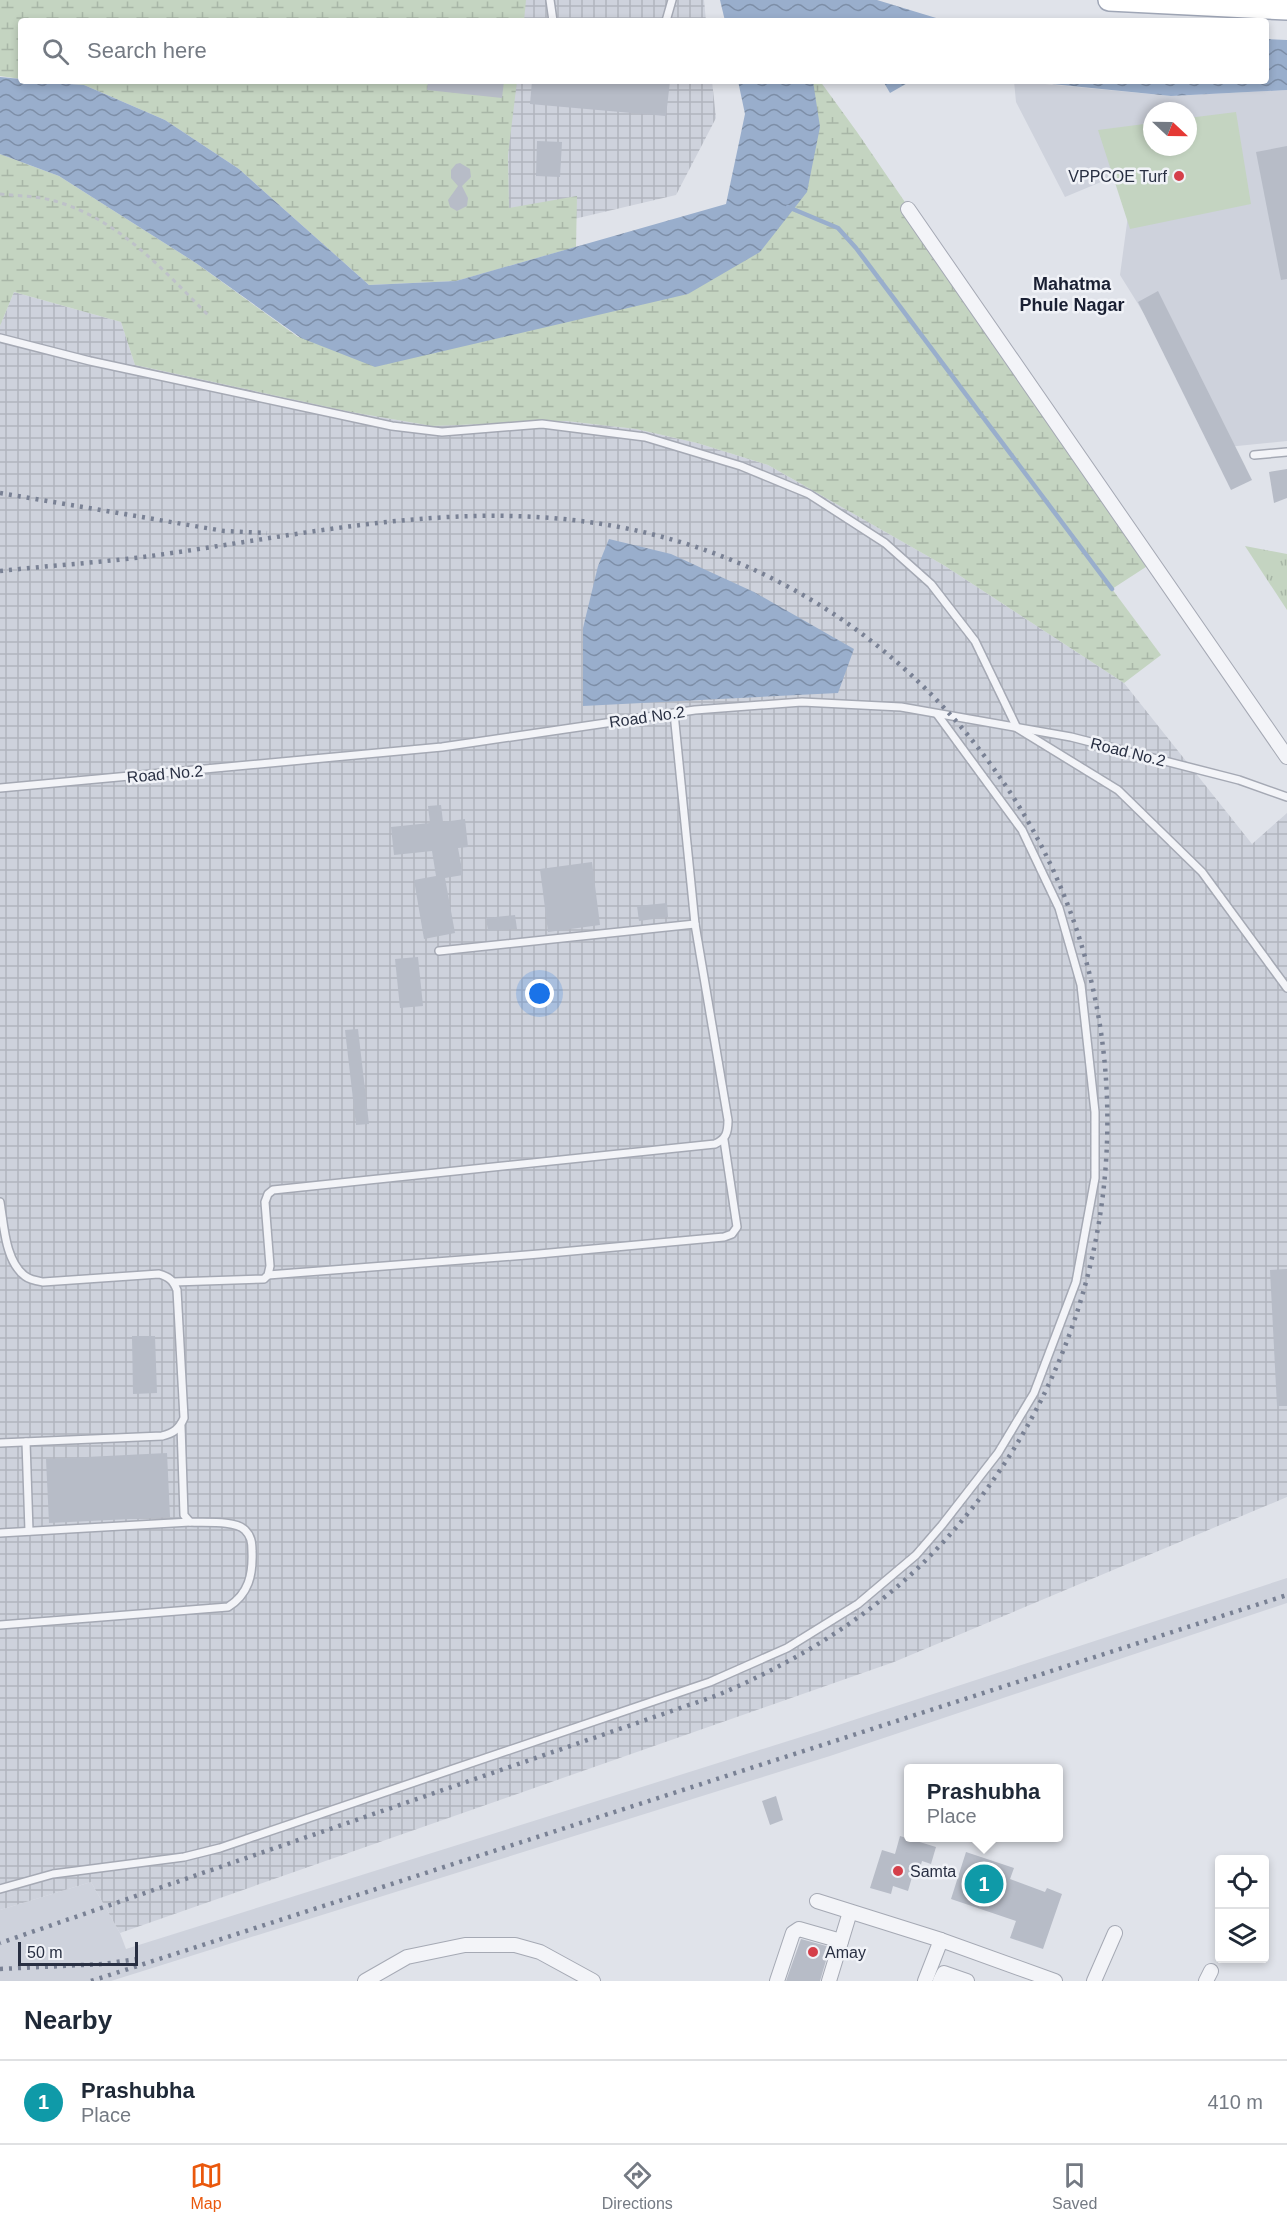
<!DOCTYPE html>
<html lang="en">
<head>
<meta charset="utf-8">
<style>
  :root { --surface:#fff; --page:#f6f6f7; --text:#1f2937; --muted:#747a83; --line:#e0e1e3; --accent:#ea580c }
  body { margin:0; font-family:Helvetica,sans-serif; background:var(--page); color:var(--text) }
  .controls { position:absolute; right:18px; bottom:18px; display:grid; overflow:hidden; border-radius:6px; box-shadow:0 3px 9px #0003 }
  .controls button { width:54px; height:54px; display:grid; place-items:center; padding:0; border:0; border-bottom:2px solid var(--line); background:var(--surface); color:var(--text); font:30px sans-serif }
  .compass { position:absolute; left:1143px; top:102px; width:54px; height:54px; border-radius:50%; background:var(--surface); box-shadow:0 3px 9px #0003; rotate:112deg }
  .scale { position:absolute; left:18px; bottom:15px; width:120px; box-sizing:border-box; padding-left:6px; border:3px solid #282f42; border-top:0; font-size:16px; line-height:21px; white-space:nowrap; color:#282f42; -webkit-text-stroke:4px #f0f2f7; paint-order:stroke }
  .you { position:absolute; left:540px; top:994px; width:21px; height:21px; margin:-15px; border:4px solid #fff; border-radius:50%; background:#1a73e8; box-shadow:0 0 0 9px #1a73e833 }
  .badge { display:grid; place-items:center; width:39px; height:39px; border-radius:50%; background:var(--accent); color:#fff; font-size:20px; font-weight:700 }
  .pin { position:absolute; translate:-50% -50%; border:3px solid #fff; box-shadow:0 2px 6px #0006 }
  .popup { position:absolute; left:904px; top:1764px; width:159px; height:78px; box-sizing:border-box; display:grid; place-content:center; border-radius:6px; background:var(--surface); filter:drop-shadow(0 2px 4px #0005); font-size:20px; white-space:nowrap; color:var(--muted) }
  .popup b { font-size:22px; color:var(--text) }
  .popup::after { content:''; position:absolute; left:50%; top:100%; margin-left:-12px; border:12px solid transparent; border-top-color:var(--surface) }
  .list { margin:0; padding:0; list-style:none }
  h2 { display:flex; justify-content:space-between; align-items:center; height:78px; margin:0; padding:0 24px; font-size:26px }
  h2 small { font-size:20px; font-weight:400; color:var(--muted) }
  .list li { display:grid; grid-template-columns:39px 1fr auto; gap:18px; align-items:center; box-sizing:border-box; height:84px; padding:0 24px; border-top:2px solid var(--line) }
  .list b { display:block; font-size:22px; white-space:nowrap }
  .list p { margin:0; font-size:20px; white-space:nowrap; color:var(--muted) }
  .list em { font-size:20px; font-style:normal; color:var(--muted) }
  .icon { flex:none; width:33px; height:33px; fill:none; stroke:currentColor; stroke-width:2; stroke-linecap:round; stroke-linejoin:round }
  .map { position:relative; flex:none; width:1287px; height:1981px; overflow:hidden }
  .search { position:absolute; background:var(--surface); box-shadow:0 3px 9px #0003; left:18px; right:18px; top:18px; height:66px; display:flex; align-items:center; gap:15px; box-sizing:border-box; padding:0 21px; border-radius:6px; color:var(--muted); font-size:22px }
  .sheet { height:162px; background:var(--surface) }
  nav { display:flex; justify-content:space-around; align-items:center; box-sizing:border-box; height:84px; border-top:2px solid var(--line); background:var(--surface); font-size:16px; color:var(--muted) }
  nav a { display:grid; justify-items:center; gap:3px }
  nav .on { color:var(--accent) }
  .map>svg:first-child { display:block }
</style>
</head>
<body>
<div class="map">
<svg width="1287" height="1981" viewBox="0 0 1287 1981">
  <defs>
    <pattern id="industrial-grid" width="8" height="8" patternUnits="userSpaceOnUse" patternTransform="scale(1.5)"><rect width="8" height="8" fill="#ced2dc"/><path d="M0 4h8M4 0v8" fill="none" stroke="#b1b5be"/></pattern>
    <pattern id="wetland-marsh" width="20" height="14" patternUnits="userSpaceOnUse" patternTransform="scale(1.5)"><rect width="20" height="14" fill="#c4d4c1"/><path d="M1 5h8M5 5V1M11 12h8M15 12V8" fill="none" stroke="#a8b6a7"/></pattern>
    <pattern id="park-tufts" width="24" height="20" patternUnits="userSpaceOnUse" patternTransform="scale(1.5)"><rect width="24" height="20" fill="#c4d4c1"/><path d="M3 7l-1-3M5 7V3M7 7l1-3M15 17l-1-3M17 17v-4M19 17l1-3" fill="none" stroke="#a8b6a7"/></pattern>
    <pattern id="water-waves" width="16" height="10" patternUnits="userSpaceOnUse" patternTransform="scale(1.5)"><rect width="16" height="10" fill="#99aecc"/><path d="M0 5q4-4 8 0t8 0" fill="none" stroke="#7d8ea7"/></pattern>
  </defs>
  <rect width="100%" height="100%" fill="#e0e3ea"/>
  <g fill="#ced2dc" fill-rule="evenodd">
    <path d="M1014 81 1171 96 1287 90V441L1227 447 1120 275 1129 208 1113 177 1065 197 1016 102ZM1152 111H1188V147H1152Z"/>
    <polygon points="1287,1578 1287,1603 830,1756 111,1981 0,1981 0,1910 91,1882 120,1933 126,1949 820,1731"/>
  </g>
  <g fill="url(#industrial-grid)">
    <polygon points="357,0 704,0 706,21 355,21"/>
    <polygon points="351,81 712,81 716,118 676,195 383,264"/>
    <polygon points="14,292 121,322 135,365 351,412 432,426 566,421 636,429 697,443 768,465 945,566 1124,683 1252,844 1287,813 1287,1497 894,1662 120,1933 91,1882 0,1910 0,326"/>
  </g>
  <polygon fill="#c4d4c1" points="1236,112 1251,204 1130,229 1098,130 1152,123 1152,147 1188,147 1188,118"/>
  <g fill="url(#wetland-marsh)">
    <polygon points="0,0 526,0 524,21 21,21 21,79 0,76"/>
    <polygon points="42,81 517,81 508,155 509,208 577,196 576,247 456,281 369,285 239,169 165,120 84,85"/>
    <polygon points="812,81 820,81 857,132 1152,563 1112,589 1161,655 1124,683 945,566 768,465 697,443 636,429 566,421 432,426 351,412 135,365 121,322 14,292 0,326 0,154 59,176 196,263 298,337 688,294"/>
  </g>
  <polygon fill="url(#park-tufts)" points="1245,546 1287,554 1287,610"/>
  <g fill="url(#water-waves)">
    <polygon points="720,0 877,0 946,21 725,21"/>
    <polygon points="1266,39 1287,40 1287,90 1171,96 1022,81 1266,81"/>
    <polygon points="0,77 21,79 21,81 84,85 165,120 239,169 369,285 456,281 726,204 745,114 738,81 813,81 820,127 807,192 760,252 688,294 375,367 301,338 196,263 59,176 0,154"/>
    <polygon points="883,81 911,81 890,93"/>
    <polygon points="609,539 671,554 754,592 854,649 838,693 583,706 583,628 598,566"/>
  </g>
  <g fill="none" stroke-linecap="round" stroke-linejoin="round">
    <polyline stroke="#99aecc" stroke-width="4.5" points="788,207 838,228 856,248 1112,589"/>
  </g>
  <g fill="#b7bcc7">
    <polygon points="428,81 504,81 502,98 427,90"/>
    <polygon points="532,81 670,81 666,116 530,104"/>
    <polygon points="537,141 562,142 560,177 536,176"/>
    <polygon points="1287,146 1287,279 1281,280 1256,152"/>
    <polygon points="460,163 470,169 471,177 462,186 468,198 467,206 457,211 450,207 448,200 458,186 451,178 451,170 456,164"/>
    <polygon points="1158,291 1252,480 1231,490 1138,302"/>
    <polygon points="1287,469 1287,498 1274,503 1269,472"/>
    <polygon points="441,805 443,822 465,819 468,847 458,848 463,875 445,878 455,933 424,939 414,880 436,876 432,851 394,855 391,827 430,823 428,806"/>
    <polygon points="592,862 600,925 548,932 540,869"/>
    <polygon points="667,903 668,917 639,921 637,906"/>
    <polygon points="515,915 517,929 488,931 486,918"/>
    <polygon points="418,957 423,1006 400,1008 395,959"/>
    <polygon points="358,1029 369,1124 356,1125 345,1030"/>
    <polygon points="1287,1269 1287,1406 1277,1406 1270,1270"/>
    <polygon points="132,1336 155,1336 157,1393 133,1394"/>
    <polygon points="167,1453 170,1517 49,1523 46,1459"/>
    <polygon points="776,1796 783,1820 770,1825 762,1801"/>
    <polygon points="900,1836 936,1847 931,1864 922,1861 917,1879 912,1877 908,1891 893,1886 891,1894 870,1888 882,1850 895,1854"/>
    <polygon points="966,1852 1014,1868 1010,1879 1045,1892 1047,1888 1062,1894 1043,1949 1010,1938 1016,1921 951,1899"/>
    <polygon points="801,1939 830,1947 820,1981 786,1981"/>
  </g>
  <g fill="none" stroke-linecap="round" stroke-linejoin="round">
    <defs>
      <g id="service">
        <polyline points="550,0 553,21"/>
        <polyline points="666,21 672,0"/>
        <polyline points="0,338 90,361 392,426 442,432 542,424 645,437 741,466 809,494 885,543 931,584 975,641 1017,728 1118,790 1202,872 1287,988"/>
        <polyline points="1254,455 1287,452"/>
        <polyline points="0,788 442,747 695,710 802,702 901,707 1071,737 1239,780 1287,797"/>
        <polyline points="439,951 695,924"/>
        <path d="M0 1202C4 1225 5 1261 25 1276 30 1280 37 1281 43 1282L159 1274C169 1277 173 1280 177 1290L184 1418C179 1429 174 1433 162 1436L0 1443"/>
        <polyline points="268,1275 539,1254 724,1237 732,1234 737,1227 724,1140"/>
        <path d="M174 1282 264 1279 268 1275 270 1266 265 1202 268 1194 273 1190 715 1144C726 1139 728 1133 728 1120L695 924 674 713"/>
        <polyline points="26,1442 29,1531"/>
        <polyline points="0,1533 190,1522"/>
        <path d="M0 1625 228 1607C249 1594 253 1574 252 1551 252 1542 251 1536 245 1530 235 1520 203 1523 190 1522L184 1515 181 1426"/>
        <polyline points="0,1889 53,1874 184,1857 220,1848 710,1682 787,1648 858,1604 916,1555 942,1525 998,1453 1034,1393 1076,1282 1095,1178 1095,1112 1081,985 1059,908 1022,830 937,714"/>
      </g>
      <g id="minor">
        <polyline points="908,209 1287,757"/>
        <polyline points="817,1901 941,1940 1055,1981"/>
        <polyline points="365,1981 407,1957 465,1945 515,1945 540,1952 593,1981"/>
        <polyline points="777,1981 793,1933 799,1929 841,1941"/>
        <polyline points="829,1981 850,1912"/>
        <polyline points="925,1981 941,1940"/>
        <polyline points="940,1981 944,1973 967,1981"/>
        <polyline points="1094,1981 1115,1933"/>
        <polyline points="1206,1981 1211,1971"/>
      </g>
      <polyline id="primary" points="1109,0 1287,9"/>
    </defs>
    <use href="#service" stroke="#a5a9b4" stroke-width="10"/>
    <use href="#minor" stroke="#a5a9b4" stroke-width="16"/>
    <use href="#primary" stroke="#9fa6b6" stroke-width="24"/>
    <path stroke="#bec1c9" stroke-width="3" stroke-dasharray="4.5 4.5" stroke-linecap="butt" d="M0 194C18 196 38 196 55 201 120 220 163 270 209 316"/>
    <use href="#service" stroke="#f3f4f8" stroke-width="7"/>
    <use href="#minor" stroke="#f3f4f8" stroke-width="14"/>
    <use href="#primary" stroke="#fff" stroke-width="21"/>
    <g stroke="#798194" stroke-width="4.5" stroke-dasharray="3 6" stroke-linecap="butt">
      <polyline points="0,493 224,531 267,533"/>
      <path d="M0 571C55 565 110 562 165 554 348 528 516 486 699 548 818 588 921 667 994 769 1172 1014 1135 1355 921 1565 862 1622 793 1663 718 1695L0 1943"/>
      <polyline points="0,1969 103,1964 137,1959"/>
      <polyline points="91,1981 1287,1595"/>
    </g>
  </g>
  <g fill="#d53f4a" stroke="#f0f2f7" stroke-width="2">
    <circle cx="1179" cy="176" r="6"/>
    <circle cx="898" cy="1871" r="6"/>
    <circle cx="813" cy="1952" r="6"/>
  </g>
  <g text-anchor="middle" dominant-baseline="central" stroke-width="5" stroke-linejoin="round" paint-order="stroke">
    <g font-size="16" fill="#282f42" stroke="#f0f2f7" text-anchor="start">
      <text x="1167" y="176" text-anchor="end">VPPCOE Turf</text>
      <text x="910" y="1871">Samta</text>
      <text x="825" y="1952">Amay</text>
    </g>
    <g font-size="16" fill="#282f42" stroke="#f0f2f7">
      <text transform="translate(647 717) rotate(-8)">Road No.2</text>
      <text transform="translate(1128 752) rotate(14)">Road No.2</text>
      <text transform="translate(165 774) rotate(-5)">Road No.2</text>
    </g>
    <g font-size="18" font-weight="bold" fill="#1a2033" stroke="#f0f2f7">
      <text x="1072" y="284">Mahatma<tspan x="1072" dy="21">Phule Nagar</tspan></text>
    </g>
  </g>
</svg>
<div class="controls">
<button><svg class="icon" aria-label="locate" viewBox="0 0 24 24"><circle cx="12" cy="12" r="6"/><path d="M12 2v4M12 18v4M2 12h4M18 12h4"/></svg></button>
<button><svg class="icon" aria-label="layers" viewBox="0 0 24 24"><path d="M12 4l9 5-9 5-9-5zM3 14l9 5 9-5"/></svg></button>
</div>
<svg class="compass" viewBox="-18 -18 36 36"><path d="M0-13l5 13h-10z" fill="#e53935"/><path d="M0 13l5-13h-10z" fill="#747a83"/></svg>
<div class="scale">50 m</div>
<div class="you"></div>
<div class="pin badge" style="left:984px;top:1884px;background:#0f9aa8">1</div>
<div class="popup"><b>Prashubha</b>Place</div>
<div class="search"><svg class="icon" aria-label="search" viewBox="0 0 24 24"><circle cx="10" cy="10" r="6"/><path d="M15 15l6 6"/></svg>Search here</div>
</div>
<section class="sheet">
<h2>Nearby<small></small></h2>
<ul class="list">
<li><span class="badge" style="background:#0f9aa8">1</span><div><b>Prashubha</b><p>Place</p></div><em>410 m</em></li>
</ul>
</section>
<nav>
<a class="on"><svg class="icon" aria-label="map" viewBox="0 0 24 24"><path d="M3 6l6-2 6 2 6-2v14l-6 2-6-2-6 2zM9 4v14M15 6v14"/></svg>Map</a>
<a><svg class="icon" aria-label="directions" viewBox="0 0 24 24"><path d="M12 3l9 9-9 9-9-9zM9 14v-3h6M13 9l2 2-2 2"/></svg>Directions</a>
<a><svg class="icon" aria-label="saved" viewBox="0 0 24 24"><path d="M7 4h10v16l-5-4-5 4z"/></svg>Saved</a>
</nav>
</body>
</html>
